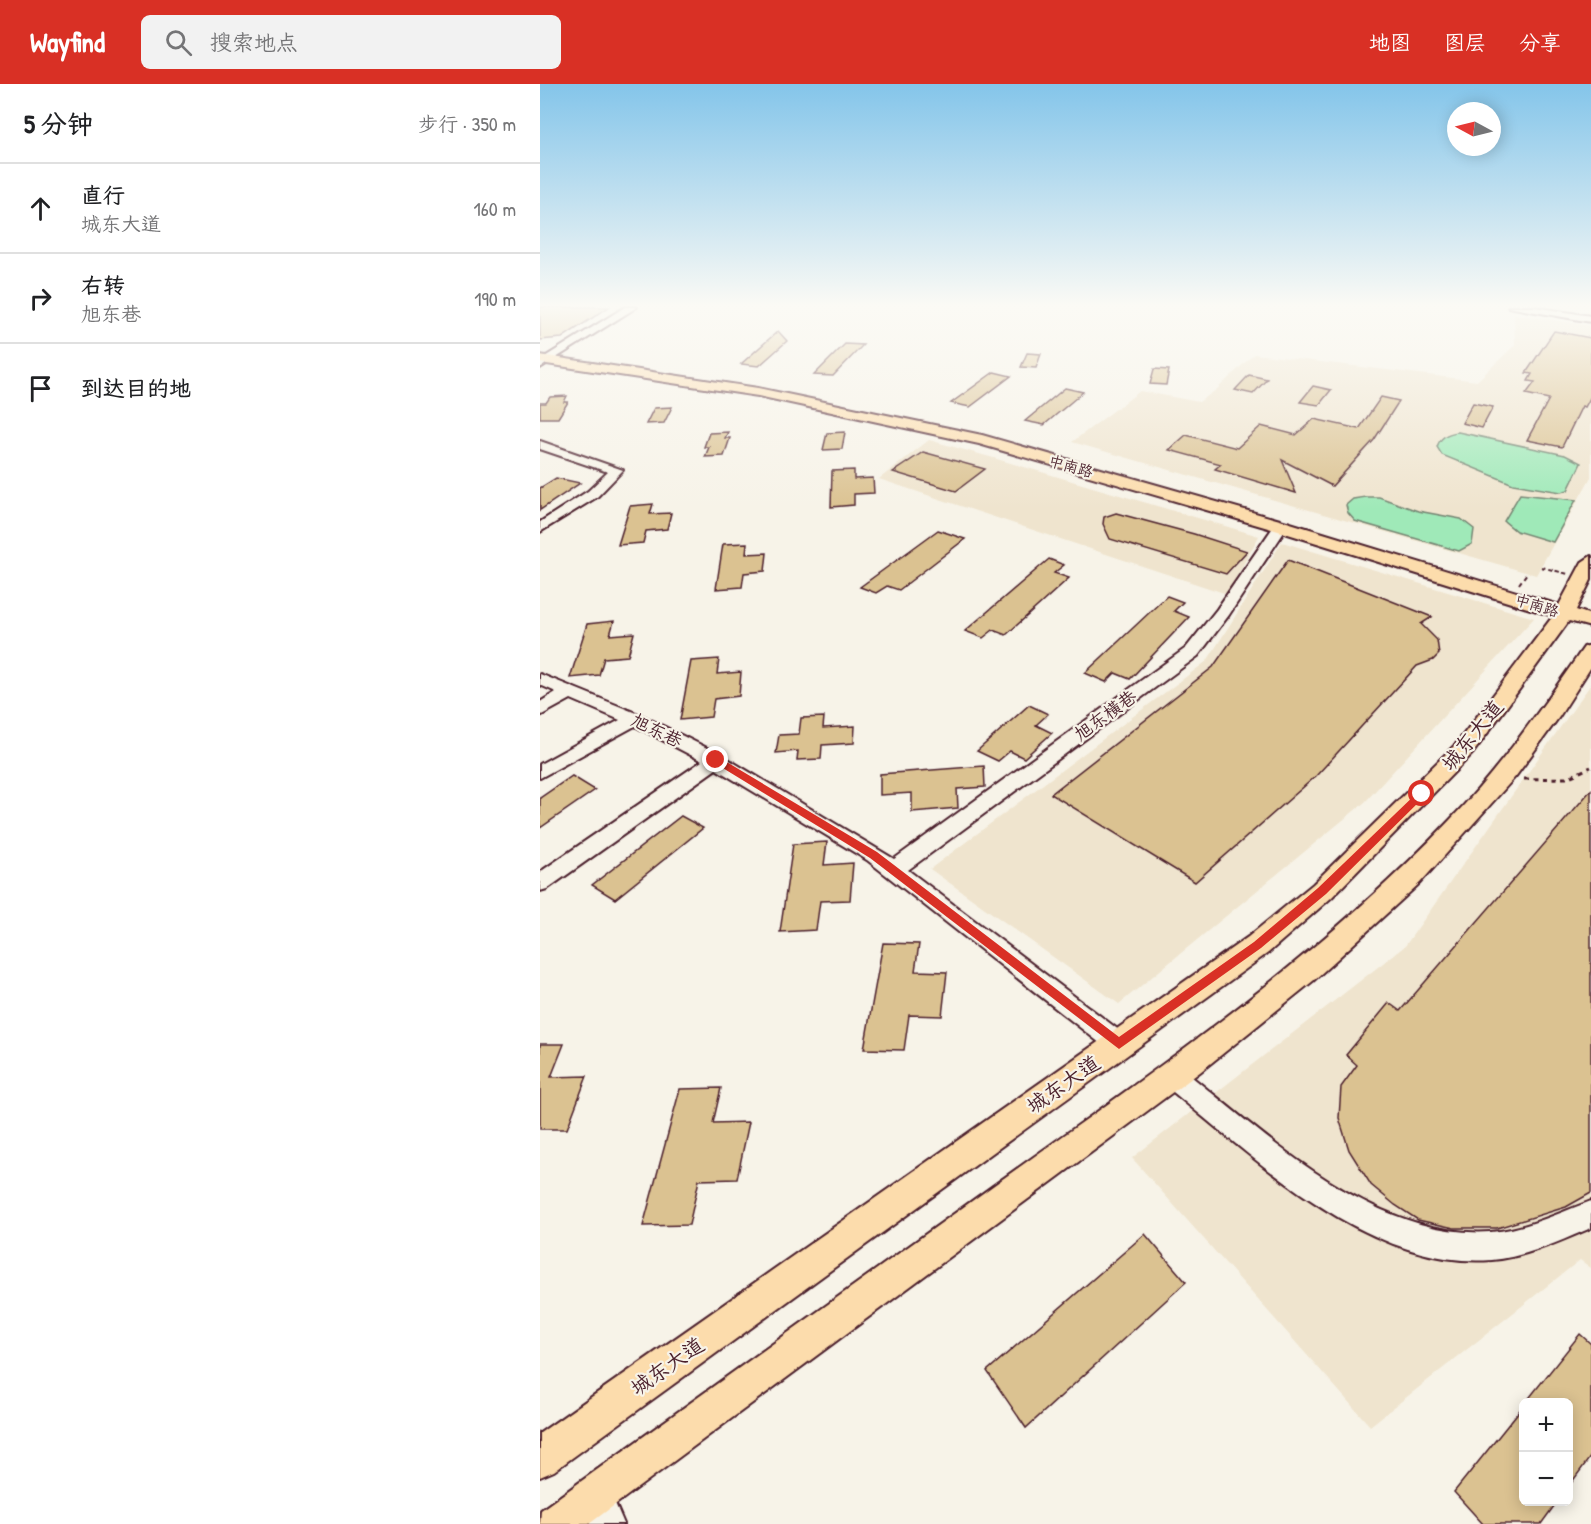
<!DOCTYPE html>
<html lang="zh">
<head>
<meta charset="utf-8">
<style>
  :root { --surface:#fff; --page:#f2f2f2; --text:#202124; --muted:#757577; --line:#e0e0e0; --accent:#d93025 }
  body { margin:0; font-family:"Patrick Hand","LXGW WenKai TC",sans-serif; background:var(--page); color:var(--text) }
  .controls { position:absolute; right:18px; bottom:18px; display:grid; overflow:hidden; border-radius:9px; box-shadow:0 3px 15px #0003 }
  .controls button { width:54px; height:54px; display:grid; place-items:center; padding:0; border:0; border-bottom:2px solid var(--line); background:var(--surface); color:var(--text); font:30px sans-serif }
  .compass { position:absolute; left:907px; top:18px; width:54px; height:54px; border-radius:50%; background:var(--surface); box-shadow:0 3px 15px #0003; rotate:277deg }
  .stop { position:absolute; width:18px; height:18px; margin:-14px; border:4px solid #d93025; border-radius:50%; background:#fff }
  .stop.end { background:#d93025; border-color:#fff; box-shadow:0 2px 6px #0008 }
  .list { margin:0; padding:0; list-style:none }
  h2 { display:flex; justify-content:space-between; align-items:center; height:78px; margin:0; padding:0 24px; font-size:26px }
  h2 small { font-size:20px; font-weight:400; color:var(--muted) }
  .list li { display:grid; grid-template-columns:39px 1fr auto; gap:18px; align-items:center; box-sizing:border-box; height:90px; padding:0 24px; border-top:2px solid var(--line) }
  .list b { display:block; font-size:22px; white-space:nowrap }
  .list p { margin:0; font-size:20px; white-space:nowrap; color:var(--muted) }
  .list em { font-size:20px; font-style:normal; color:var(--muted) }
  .icon { flex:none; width:33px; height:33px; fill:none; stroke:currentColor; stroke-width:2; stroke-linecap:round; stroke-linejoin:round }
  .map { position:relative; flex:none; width:1051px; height:1440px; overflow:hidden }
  header { display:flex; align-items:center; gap:36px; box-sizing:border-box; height:84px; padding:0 30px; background:var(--accent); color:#fff }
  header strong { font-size:28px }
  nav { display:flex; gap:33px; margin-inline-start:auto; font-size:21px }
  .search { width:420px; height:54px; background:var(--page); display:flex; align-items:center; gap:15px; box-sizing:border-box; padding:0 21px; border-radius:9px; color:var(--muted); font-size:22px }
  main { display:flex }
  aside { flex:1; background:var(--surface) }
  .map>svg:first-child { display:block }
</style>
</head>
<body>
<header>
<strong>Wayfind</strong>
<div class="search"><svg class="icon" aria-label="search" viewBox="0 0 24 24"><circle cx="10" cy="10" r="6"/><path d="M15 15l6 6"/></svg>搜索地点</div>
<nav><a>地图</a><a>图层</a><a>分享</a></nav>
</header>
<main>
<aside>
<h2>5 分钟<small>步行 · 350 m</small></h2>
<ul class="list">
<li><svg class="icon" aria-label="ahead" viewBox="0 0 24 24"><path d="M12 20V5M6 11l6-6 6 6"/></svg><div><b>直行</b><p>城东大道</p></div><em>160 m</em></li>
<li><svg class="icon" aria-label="right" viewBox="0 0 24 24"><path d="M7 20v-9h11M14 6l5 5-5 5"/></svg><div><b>右转</b><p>旭东巷</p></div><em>190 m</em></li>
<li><svg class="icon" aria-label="arrive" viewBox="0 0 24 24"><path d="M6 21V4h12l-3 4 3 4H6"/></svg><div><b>到达目的地</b></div></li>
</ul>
</aside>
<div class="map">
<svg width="1051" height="1440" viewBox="0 0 1051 1440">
  <rect width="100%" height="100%" fill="#f7f3e8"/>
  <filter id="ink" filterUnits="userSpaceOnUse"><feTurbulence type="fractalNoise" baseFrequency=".0167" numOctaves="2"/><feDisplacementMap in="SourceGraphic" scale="12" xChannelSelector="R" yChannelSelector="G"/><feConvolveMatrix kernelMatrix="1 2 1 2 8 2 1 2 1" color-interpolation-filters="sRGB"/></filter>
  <g filter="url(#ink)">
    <g fill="#efe4ce">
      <polygon points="974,230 1051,242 1051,393 996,491 532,358 600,307 659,318 676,306 714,270 937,297 975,261"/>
      <polygon points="389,356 450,373 719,452 687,510 339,395"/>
      <polygon points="742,458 994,534 825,718 579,920 390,785 667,577"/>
      <polygon points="1051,600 1051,1184 1040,1176 830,1342 592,1074 865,862"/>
    </g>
    <g fill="#9fe9b8" stroke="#748472" stroke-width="1.5">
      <path d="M918 348 1025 371 1041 379 1028 406 1021 408 973 400 902 371 897 363C900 353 908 349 918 348Z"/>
      <polygon points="980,410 1036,416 1013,458 976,447 964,437"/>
      <polygon points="826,413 839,413 878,427 921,435 934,445 932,460 919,467 815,437 808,429 806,421 813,415"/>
    </g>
    <g fill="#dbc291" stroke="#4a1f2b" stroke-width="1.5">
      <polygon points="0,223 69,223 22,254 0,256"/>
      <polygon points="238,247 247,257 219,282 201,280"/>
      <polygon points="1014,247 1051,254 1051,312 1045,323 1042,322 1022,363 987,356 1009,315 986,310 995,298 988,297 992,290 986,289"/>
      <polygon points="305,260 323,261 293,292 274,291"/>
      <polygon points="487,269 501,270 496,284 481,283"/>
      <polygon points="614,285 629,286 626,301 610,300"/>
      <polygon points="454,288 471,292 430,323 411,319"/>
      <polygon points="709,291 727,295 713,310 695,306"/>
      <polygon points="773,302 791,306 779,321 760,318"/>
      <polygon points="525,304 543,308 504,341 485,337"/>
      <polygon points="27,312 24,318 28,318 18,334 0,334 0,319 6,319 10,313"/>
      <polygon points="841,313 859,317 834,356 792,402 742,376 756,409 675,385 681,380 629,366 646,351 697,364 721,342 756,351 774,335 819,345"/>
      <polygon points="933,319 953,323 942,344 922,339"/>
      <polygon points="132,323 124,339 106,340 114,324"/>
      <polygon points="188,348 185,354 190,354 184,372 165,373 169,363 164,363 169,349"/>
      <polygon points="305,348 302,365 283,366 287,349"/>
      <polygon points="383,368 445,385 416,407 353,388"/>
      <polygon points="314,386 314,395 333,394 334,409 314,410 314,421 291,423 292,387"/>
      <polygon points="16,394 40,399 0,426 0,404"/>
      <polygon points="113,420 110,430 131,429 127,445 106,447 103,459 78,461 90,422"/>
      <polygon points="576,429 654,450 707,467 686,490 570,455 563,440 564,433"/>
      <polygon points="398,446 425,455 359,506 347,502 336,509 320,503"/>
      <polygon points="207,459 206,470 227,469 225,487 204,489 202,503 176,505 183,460"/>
      <polygon points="509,475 524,481 514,489 529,494 466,551 453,546 443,554 425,547"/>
      <polygon points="748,476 892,533 881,540 897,556 899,570 893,576 877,582 776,692 655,798 511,710 673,583"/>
      <polygon points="627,512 643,518 634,527 649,533 590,595 575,589 566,598 545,589"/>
      <polygon points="74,537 70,551 94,549 88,572 64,574 59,591 30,594 47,540"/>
      <polygon points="179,575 177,590 201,588 199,612 174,615 171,633 140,636 151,577"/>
      <polygon points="489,621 508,630 496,641 512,649 484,674 470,667 458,677 437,667"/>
      <polygon points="284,633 283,644 315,642 314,659 282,661 281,675 257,676 258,667 236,669 239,651 259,650 261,634"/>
      <polygon points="444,682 445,703 417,705 418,724 372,728 372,709 340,711 340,690"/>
      <polygon points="32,692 55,706 0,744 0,714"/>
      <polygon points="1051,706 1051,1109 1026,1123 957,1144 914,1144 878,1136 855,1121 831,1101 809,1066 799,1034 801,1003 817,981 806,971 849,919 860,927"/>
      <polygon points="141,732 163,744 75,815 52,801"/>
      <polygon points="287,758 284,781 313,779 310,816 280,817 276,846 240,848 253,760"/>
      <polygon points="343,859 379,860 375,887 407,888 402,932 369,931 364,966 324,965"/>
      <polygon points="0,960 24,960 11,993 47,992 27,1045 0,1045"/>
      <polygon points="181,1004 173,1039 209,1038 197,1095 159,1096 149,1141 103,1142 140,1005"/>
      <polygon points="605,1150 646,1198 486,1344 447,1287"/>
      <polygon points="1040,1250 1051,1260 1051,1372 1029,1402 1029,1318 986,1318"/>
      <polygon points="984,1321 984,1418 1017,1418 1001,1440 943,1440 914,1408"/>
    </g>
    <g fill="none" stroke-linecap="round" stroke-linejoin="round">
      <defs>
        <g id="minor">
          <polygon points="85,223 97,223 0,284 0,276"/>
          <polygon points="968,223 994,223 1051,232 1051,238"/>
          <polygon points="0,357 83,386 57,413 0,448 0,438 48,407 68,388 0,365"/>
          <polygon points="741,438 748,442 689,531 658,572 368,786 588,953 591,960 588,967 579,970 570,967 327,776 176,685 7,805 0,807 0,788 162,677 95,642 0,694 0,680 80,636 31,615 0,632 0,618 16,608 0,601 0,590 101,631 183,672 354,775 646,564 677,525 736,439"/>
          <path d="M632 981 641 984C727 1052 834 1156 951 1148 986 1145 1019 1129 1051 1117V1144C1020 1157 986 1173 952 1176 828 1186 713 1072 623 1000L620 992 623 984Z"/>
          <polygon points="54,1394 66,1398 84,1440 50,1440 38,1410 42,1398"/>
        </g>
        <g id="major">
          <polygon points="0,271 218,304 442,351 747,438 1019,521 1042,478 1051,472 1051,496 1036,526 1051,531 1051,543 1029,537 933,669 791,814 728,869 14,1387 0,1393 0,1349 708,853 773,800 917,659 1013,532 735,446 439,360 218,312 0,279"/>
          <path d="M1051 561V583L1019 633 976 692 880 799 773 897 660 988 49 1440H0L1 1426C153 1317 305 1208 457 1099 615 986 776 877 910 736 961 683 1002 623 1044 563Z"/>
        </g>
      </defs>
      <use href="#minor" stroke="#4a1f2b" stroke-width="4"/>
      <use href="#major" stroke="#4a1f2b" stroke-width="4"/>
      <g stroke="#4a1f2b" stroke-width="2" stroke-dasharray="4.5 3" stroke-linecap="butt">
        <polyline points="1001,483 1028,490"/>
        <polyline points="979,500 987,489"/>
      </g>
      <polyline stroke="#4a1f2b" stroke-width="3" stroke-dasharray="5 4.5" stroke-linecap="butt" points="984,695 1027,694 1051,683"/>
      <use href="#minor" fill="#f7f3e8" fill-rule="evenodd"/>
      <use href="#major" fill="#fcdcac" fill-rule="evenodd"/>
    </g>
  </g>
  <linearGradient id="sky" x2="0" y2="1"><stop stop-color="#84c5ea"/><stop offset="0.52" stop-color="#fbfaf5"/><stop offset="1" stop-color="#fbfaf5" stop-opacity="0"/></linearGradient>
  <rect width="1051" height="425" fill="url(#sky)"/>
  <polygon fill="#d93025" points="173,674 180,674 337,768 579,953 714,858 778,804 879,707 887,710 786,810 721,864 579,965 330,774 173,678"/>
  <g text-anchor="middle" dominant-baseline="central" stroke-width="4.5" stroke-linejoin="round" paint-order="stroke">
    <g font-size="15" fill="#4a1f2b" stroke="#f7f3e8">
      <text transform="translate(531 382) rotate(16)">中南路</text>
      <text transform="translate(997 521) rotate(17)">中南路</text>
    </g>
    <g font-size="18" fill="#4a1f2b" stroke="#f7f3e8">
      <text transform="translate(565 631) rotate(-36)">旭东横巷</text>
      <text transform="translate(117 646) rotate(26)">旭东巷</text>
    </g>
    <g font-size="21" fill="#4a1f2b" stroke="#f7f3e8">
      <text transform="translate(932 651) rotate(-51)">城东大道</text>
      <text transform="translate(523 1000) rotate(-35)">城东大道</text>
      <text transform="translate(127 1282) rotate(-35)">城东大道</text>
    </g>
  </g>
</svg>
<div class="controls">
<button>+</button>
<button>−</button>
</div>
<svg class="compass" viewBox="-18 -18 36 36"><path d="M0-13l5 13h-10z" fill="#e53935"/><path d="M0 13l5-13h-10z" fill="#757577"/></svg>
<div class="stop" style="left:882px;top:710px"></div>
<div class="stop end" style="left:176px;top:676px"></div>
</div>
</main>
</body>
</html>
